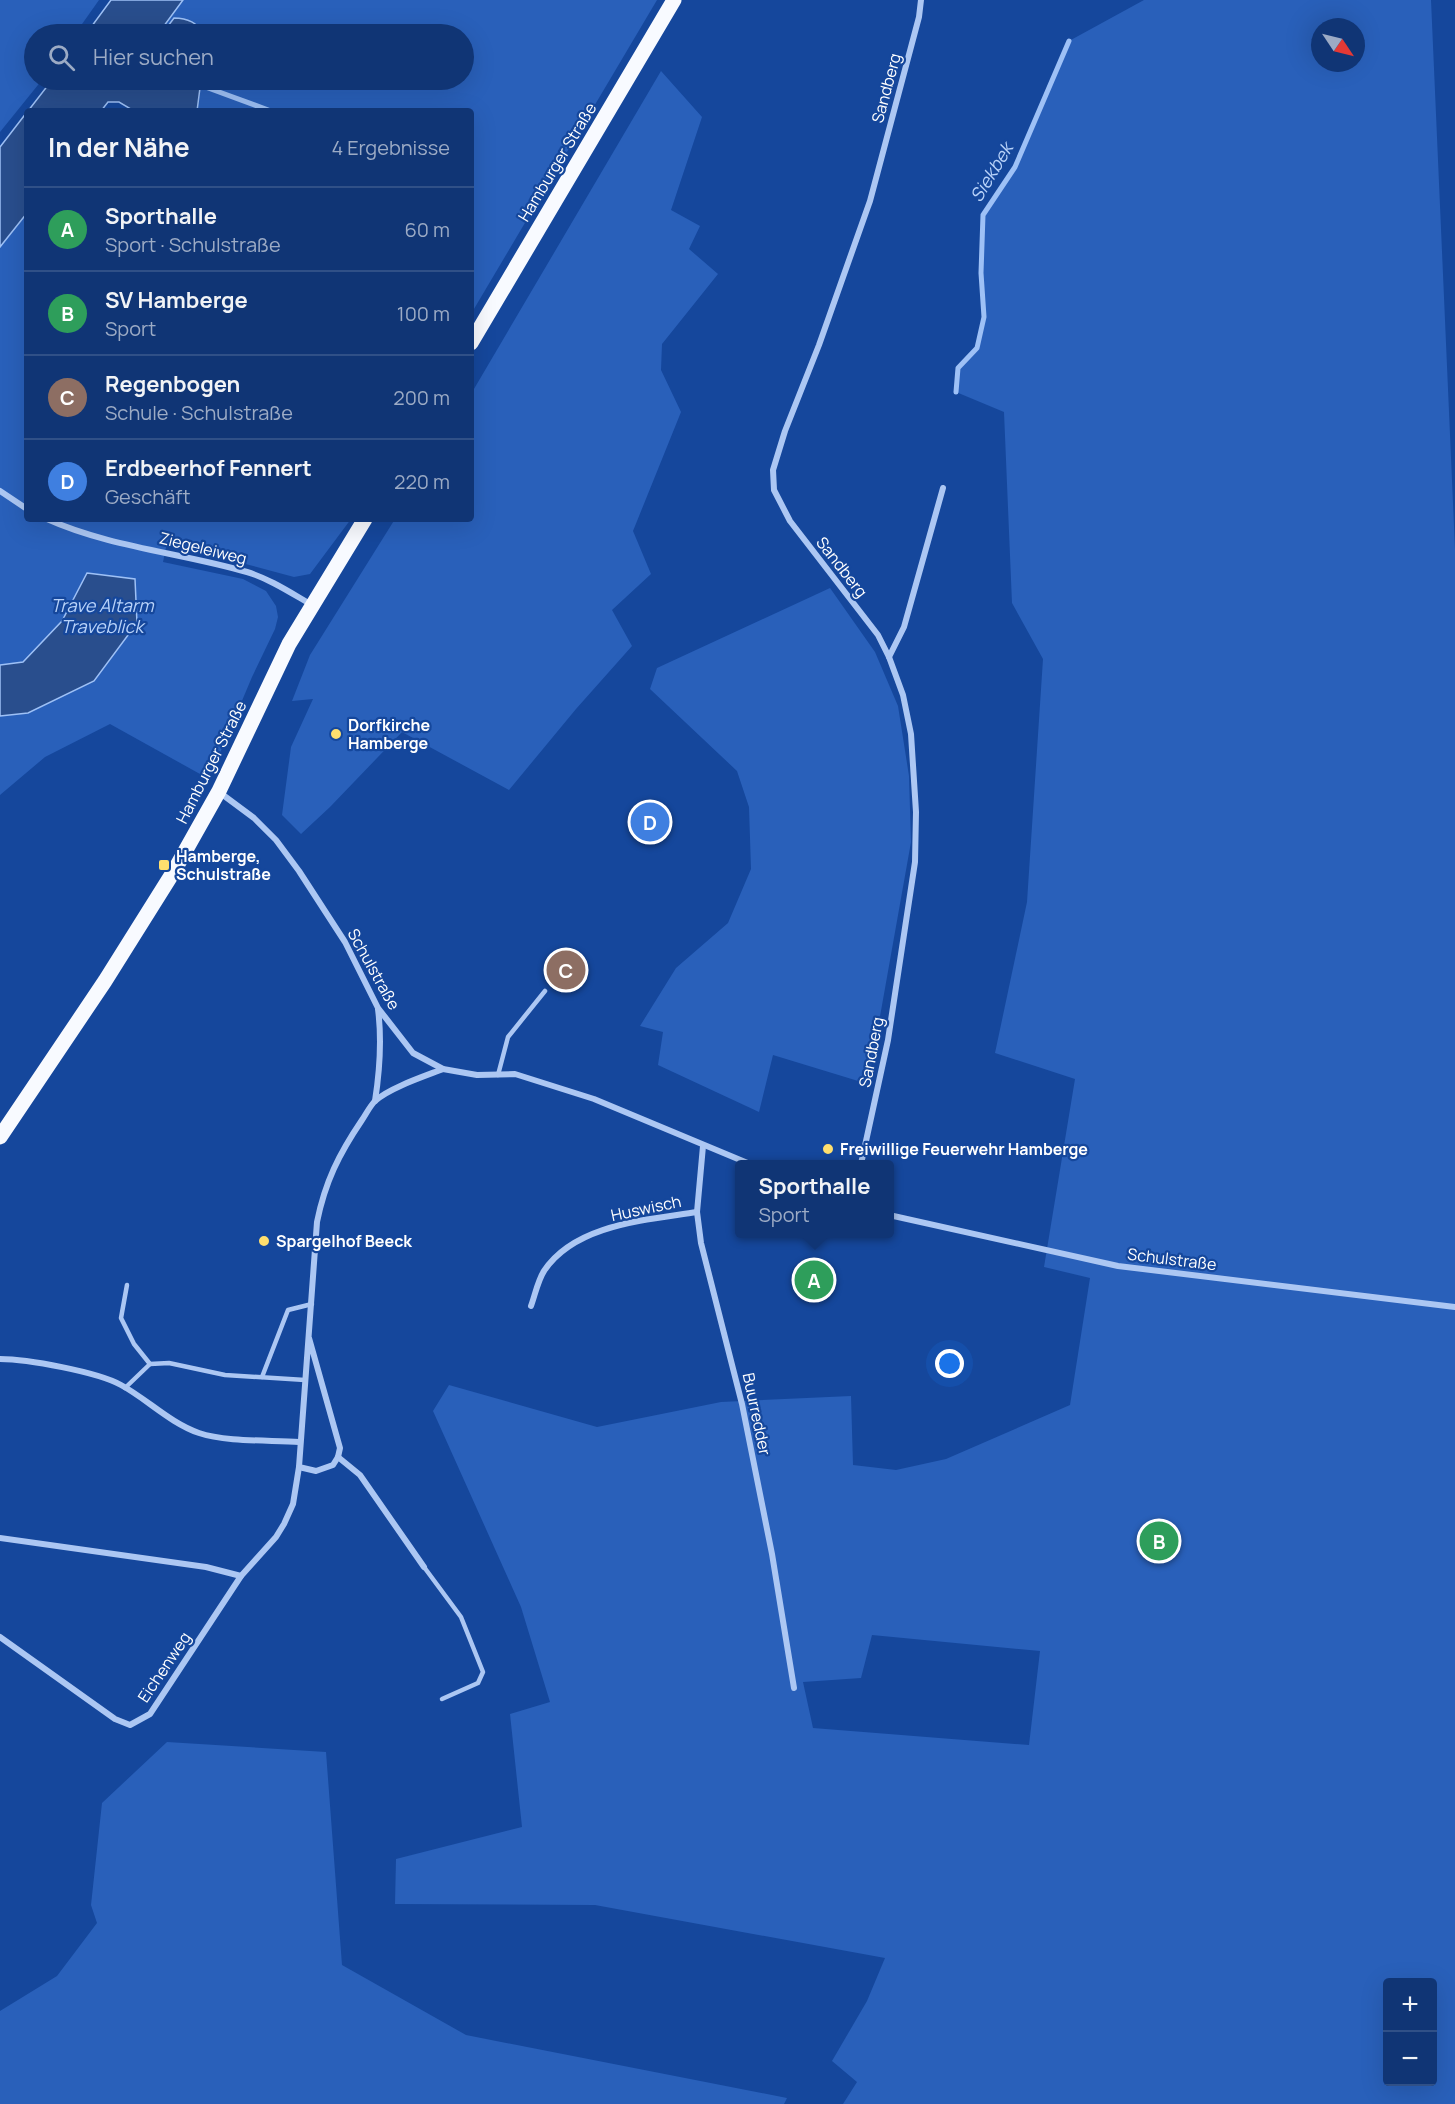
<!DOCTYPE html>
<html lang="de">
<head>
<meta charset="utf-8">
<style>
  :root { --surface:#103575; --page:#1e407d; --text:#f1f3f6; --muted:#9cabc5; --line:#305087; --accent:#ffdf6e }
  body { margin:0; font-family:Manrope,sans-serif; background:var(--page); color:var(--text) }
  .controls { position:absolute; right:18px; bottom:18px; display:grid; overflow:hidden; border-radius:6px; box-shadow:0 6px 24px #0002 }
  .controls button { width:54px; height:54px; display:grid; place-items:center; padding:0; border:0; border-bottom:2px solid var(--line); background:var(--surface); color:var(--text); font:30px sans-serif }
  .compass { position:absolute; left:1311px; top:18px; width:54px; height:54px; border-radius:50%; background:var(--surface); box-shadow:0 6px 24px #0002; rotate:125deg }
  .you { position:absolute; left:950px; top:1364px; width:21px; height:21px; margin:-15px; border:4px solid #fff; border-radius:50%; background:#1a73e8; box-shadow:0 0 0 9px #1a73e833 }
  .badge { display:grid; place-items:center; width:39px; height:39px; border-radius:50%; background:var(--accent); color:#fff; font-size:20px; font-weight:700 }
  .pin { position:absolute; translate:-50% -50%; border:3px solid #fff; box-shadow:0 2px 6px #0006 }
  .popup { position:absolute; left:735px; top:1160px; width:159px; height:78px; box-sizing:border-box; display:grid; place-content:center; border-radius:6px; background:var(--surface); filter:drop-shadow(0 2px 4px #0005); font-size:20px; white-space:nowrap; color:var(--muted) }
  .popup b { font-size:22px; color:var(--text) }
  .popup::after { content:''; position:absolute; left:50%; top:100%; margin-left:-12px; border:12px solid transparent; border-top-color:var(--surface) }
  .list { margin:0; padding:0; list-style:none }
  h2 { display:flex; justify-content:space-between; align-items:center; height:78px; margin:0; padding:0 24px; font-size:26px }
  h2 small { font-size:20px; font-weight:400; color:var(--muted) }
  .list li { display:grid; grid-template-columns:39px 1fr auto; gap:18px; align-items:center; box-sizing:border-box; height:84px; padding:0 24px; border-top:2px solid var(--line) }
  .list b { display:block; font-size:22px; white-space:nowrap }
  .list p { margin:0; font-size:20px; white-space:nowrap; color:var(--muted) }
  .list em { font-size:20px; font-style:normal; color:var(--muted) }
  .icon { flex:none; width:33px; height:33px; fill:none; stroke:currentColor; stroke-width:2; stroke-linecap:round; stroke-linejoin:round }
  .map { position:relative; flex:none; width:1455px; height:2104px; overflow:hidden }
  .search { position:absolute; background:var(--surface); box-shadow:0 6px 24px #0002; left:24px; top:24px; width:450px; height:66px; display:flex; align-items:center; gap:15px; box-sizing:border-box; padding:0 21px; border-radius:33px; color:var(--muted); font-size:22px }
  .panel { position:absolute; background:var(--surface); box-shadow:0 6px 24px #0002; left:24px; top:108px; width:450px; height:414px; border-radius:6px }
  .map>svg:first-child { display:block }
</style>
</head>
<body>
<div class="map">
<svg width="1455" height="2104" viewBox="0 0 1455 2104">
  <rect width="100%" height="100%" fill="#15479c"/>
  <g fill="#2960ba" fill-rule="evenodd">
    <polygon points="0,0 99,0 75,34 34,34 34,80 42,80 0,132"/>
    <polygon points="183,0 657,0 471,314 471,111 197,111 201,80 464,80 464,34 205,34 198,26 174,18 162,34 158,34"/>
    <path d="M1144 0H1431L1455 549V2104H843L857 2082 832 2061 867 2001 885 1958 595 1905 395 1904 396 1859 522 1827 510 1714 550 1702 521 1607 433 1411 449 1385 597 1427 721 1402 851 1396 853 1465 896 1470 946 1459 1070 1405 1090 1278 1044 1267 1075 1079 995 1053 1027 902 1043 659 1012 603 1004 412 956 392 958 368 977 348 984 317 981 273 983 215 1015 167 1069 41ZM1320 27H1356V63H1320ZM872 1635 1040 1651 1029 1745 813 1728 803 1682 861 1678ZM1388 1982H1432V2082H1388Z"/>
    <polygon points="661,71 702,117 671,210 700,226 689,249 718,274 662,344 661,370 681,412 633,531 651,574 612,610 632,646 576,709 509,790 402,732 330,807 301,834 282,815 291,747 313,699 292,701 310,655 395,519 471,519 471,394"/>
    <polygon points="27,213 27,519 351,519 310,574 294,577 167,543 163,562 243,579 266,591 276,606 278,617 275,629 252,677 209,779 110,724 45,757 0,795 0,716 28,713 87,573 62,621 23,662 0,665 0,247"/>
    <polygon points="830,588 875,652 898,706 909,776 911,842 868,1084 773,1055 759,1112 658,1065 663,1032 640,1026 676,968 728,923 751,869 749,807 737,771 650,689 657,668"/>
    <polygon points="167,1742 326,1752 342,1965 466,2035 787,2098 784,2104 0,2104 0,2011 57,1976 97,1923 91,1905 102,1803"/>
  </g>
  <g fill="#294e8d" stroke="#9ec1f6" stroke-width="1.5">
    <polygon points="111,0 183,0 158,34 86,34"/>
    <path d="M174 18C188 18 197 23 205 34H162Z"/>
    <polygon points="52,80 201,80 197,111 134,111 119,102 108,102 101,111 28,111"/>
    <polygon points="27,112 27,213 0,247 0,147"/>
    <polygon points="87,573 135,579 137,623 94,681 28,713 0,716 0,665 23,662 62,621"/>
  </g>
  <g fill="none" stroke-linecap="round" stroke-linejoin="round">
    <g stroke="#9ec1f6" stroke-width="5">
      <polyline points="200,85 271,111"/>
      <polyline points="956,392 958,368 977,348 984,317 981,273 983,215 1015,167 1069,41"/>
    </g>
    <g stroke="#acc7f3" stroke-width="4.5">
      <polyline points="498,1075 508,1037 545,991"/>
      <polyline points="127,1285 121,1318 134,1344 150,1364"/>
      <polyline points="262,1377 288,1310 312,1304"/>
      <polyline points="125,1388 150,1364 169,1363 225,1375 305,1380"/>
      <polyline points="424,1567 461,1617 483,1672 478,1683 442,1699"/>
    </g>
    <g stroke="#acc7f3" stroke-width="6">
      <polyline points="0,491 27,509"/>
      <path d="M47 519C109 547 182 553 247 572 270 579 291 593 312 605"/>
      <polyline points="889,657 904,627 943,488"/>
      <polyline points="219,792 254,818 276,840 299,871 345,942 378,1008 413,1053 443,1069 477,1075 515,1074 594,1099 750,1164"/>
      <path d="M375 1101C380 1069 382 1040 378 1009"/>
      <polyline points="703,1146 697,1212 701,1243 742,1404 772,1554 794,1688"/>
      <polyline points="861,1164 888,1040 915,862 916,812 911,734 903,695 889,657 878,635 790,521 774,490 773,470 785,431 819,345 870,201 919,17 921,0"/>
      <polyline points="889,1215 1118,1266 1455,1307"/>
      <path d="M531 1306C535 1295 538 1280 544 1271 575 1224 647 1220 697 1212"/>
      <path d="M309 1338 340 1448 338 1457 333 1465 316 1471 299 1467 317 1222C325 1182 339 1154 362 1120 366 1114 370 1106 375 1101 389 1088 425 1076 443 1069"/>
      <path d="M0 1359C27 1359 98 1372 121 1385 147 1399 170 1423 199 1433 225 1442 271 1440 299 1442"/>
      <polyline points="338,1457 360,1475 424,1567"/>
      <polyline points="0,1538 206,1567 241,1576"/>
      <polyline points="0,1637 115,1719 130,1725 150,1714 241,1576 276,1537 284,1524 293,1504 299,1467"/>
    </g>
    <g stroke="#f8faff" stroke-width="15">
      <polyline points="471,343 674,0"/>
      <polyline points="0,1137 105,981 174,871 219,791 289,644 365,519"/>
    </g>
  </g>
  <g fill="#ffdf6e" stroke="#15479c" stroke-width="2">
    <circle cx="336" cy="734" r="6"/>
    <rect x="158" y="859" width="12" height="12" rx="3"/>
    <circle cx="828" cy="1149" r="6"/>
    <circle cx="264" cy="1241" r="6"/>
  </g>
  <g text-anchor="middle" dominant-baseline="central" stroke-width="4.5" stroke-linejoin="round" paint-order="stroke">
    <g font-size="16" fill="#fff" stroke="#15479c">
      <text transform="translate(886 88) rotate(-75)">Sandberg</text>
      <text transform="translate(557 162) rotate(-59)">Hamburger Straße</text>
      <text transform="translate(203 548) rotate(14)">Ziegeleiweg</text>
      <text transform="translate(842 567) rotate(52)">Sandberg</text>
      <text transform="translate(211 762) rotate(-63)">Hamburger Straße</text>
      <text transform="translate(374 969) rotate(61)">Schulstraße</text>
      <text transform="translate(871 1052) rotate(-79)">Sandberg</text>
      <text transform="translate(646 1208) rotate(-12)">Huswisch</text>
      <text transform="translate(1172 1259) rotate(7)">Schulstraße</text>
      <text transform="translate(757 1414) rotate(78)">Buurredder</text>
      <text transform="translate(164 1667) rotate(-56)">Eichenweg</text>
    </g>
    <g font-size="16" font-weight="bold" fill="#fff" stroke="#15479c" text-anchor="start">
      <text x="348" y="725">Dorfkirche<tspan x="348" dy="18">Hamberge</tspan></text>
      <text x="176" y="856">Hamberge,<tspan x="176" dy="18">Schulstraße</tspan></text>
      <text x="840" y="1149">Freiwillige Feuerwehr Hamberge</text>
      <text x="276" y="1241">Spargelhof Beeck</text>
    </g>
    <g font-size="18" font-style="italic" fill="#b8d2f9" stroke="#15479c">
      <text transform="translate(991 172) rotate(-59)">Siekbek</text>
      <text x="102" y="605">Trave Altarm<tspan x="102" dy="21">Traveblick</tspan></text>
    </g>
  </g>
</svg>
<div class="controls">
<button>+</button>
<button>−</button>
</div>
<svg class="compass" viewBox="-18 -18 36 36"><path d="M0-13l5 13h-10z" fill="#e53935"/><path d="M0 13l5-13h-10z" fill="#9cabc5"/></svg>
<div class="you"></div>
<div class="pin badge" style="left:814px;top:1280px;background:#2e9e5b">A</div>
<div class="popup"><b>Sporthalle</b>Sport</div>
<div class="pin badge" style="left:1159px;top:1541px;background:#2e9e5b">B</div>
<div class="pin badge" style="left:566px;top:970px;background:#8d6e63">C</div>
<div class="pin badge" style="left:650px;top:822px;background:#3f7fe0">D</div>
<div class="search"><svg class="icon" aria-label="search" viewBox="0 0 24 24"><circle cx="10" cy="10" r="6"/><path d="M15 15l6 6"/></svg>Hier suchen</div>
<section class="panel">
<h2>In der Nähe<small>4 Ergebnisse</small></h2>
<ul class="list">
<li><span class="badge" style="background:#2e9e5b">A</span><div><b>Sporthalle</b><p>Sport · Schulstraße</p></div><em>60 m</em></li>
<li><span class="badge" style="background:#2e9e5b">B</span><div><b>SV Hamberge</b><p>Sport</p></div><em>100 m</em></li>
<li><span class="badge" style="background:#8d6e63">C</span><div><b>Regenbogen</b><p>Schule · Schulstraße</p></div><em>200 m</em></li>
<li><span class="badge" style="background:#3f7fe0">D</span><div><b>Erdbeerhof Fennert</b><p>Geschäft</p></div><em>220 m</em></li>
</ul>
</section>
</div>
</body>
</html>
